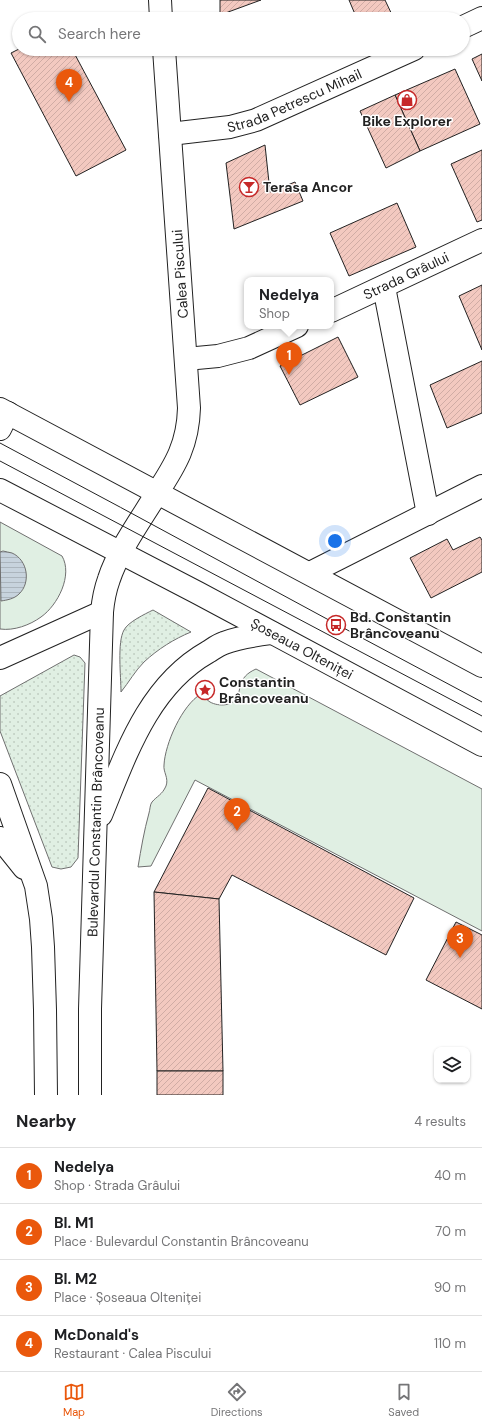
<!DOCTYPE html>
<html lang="en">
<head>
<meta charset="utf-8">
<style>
  :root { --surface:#fff; --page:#f2f2f2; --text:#202124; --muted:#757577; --line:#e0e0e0; --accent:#ea580c }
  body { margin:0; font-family:"DM Sans",sans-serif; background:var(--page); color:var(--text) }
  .controls { position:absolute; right:12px; bottom:12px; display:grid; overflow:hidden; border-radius:8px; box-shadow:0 1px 3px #0004 }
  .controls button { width:36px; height:36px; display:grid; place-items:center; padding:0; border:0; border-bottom:1px solid var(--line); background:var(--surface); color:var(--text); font:20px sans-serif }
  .you { position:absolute; left:335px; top:541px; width:14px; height:14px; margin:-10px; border:3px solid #fff; border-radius:50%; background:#1a73e8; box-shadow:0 0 0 6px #1a73e833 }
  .badge { display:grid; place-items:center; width:26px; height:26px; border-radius:50%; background:var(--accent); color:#fff; font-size:13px; font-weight:700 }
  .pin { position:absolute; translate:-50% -33px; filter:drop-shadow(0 1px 2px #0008) }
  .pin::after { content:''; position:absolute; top:21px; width:14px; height:12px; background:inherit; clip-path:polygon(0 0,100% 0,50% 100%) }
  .popup { position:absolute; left:244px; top:277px; width:90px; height:52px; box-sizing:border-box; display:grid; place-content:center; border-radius:8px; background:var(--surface); filter:drop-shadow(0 1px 3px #0005); font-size:13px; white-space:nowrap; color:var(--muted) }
  .popup b { font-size:15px; color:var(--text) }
  .popup::after { content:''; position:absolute; left:50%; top:100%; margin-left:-8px; border:8px solid transparent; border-top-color:var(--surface) }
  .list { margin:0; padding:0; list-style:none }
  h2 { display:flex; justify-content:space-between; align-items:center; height:52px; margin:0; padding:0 16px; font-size:17px }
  h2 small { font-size:13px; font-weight:400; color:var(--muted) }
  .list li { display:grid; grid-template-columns:26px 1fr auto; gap:12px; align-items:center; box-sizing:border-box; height:56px; padding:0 16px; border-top:1px solid var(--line) }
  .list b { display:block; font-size:15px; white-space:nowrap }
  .list p { margin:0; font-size:13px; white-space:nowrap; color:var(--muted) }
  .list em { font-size:13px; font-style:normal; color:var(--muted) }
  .icon { flex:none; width:22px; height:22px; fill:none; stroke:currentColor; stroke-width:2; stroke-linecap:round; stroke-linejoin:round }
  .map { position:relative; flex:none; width:482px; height:1095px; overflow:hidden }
  .search { position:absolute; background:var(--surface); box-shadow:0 1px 3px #0004; left:12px; right:12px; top:12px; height:44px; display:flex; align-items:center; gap:10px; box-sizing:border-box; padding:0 14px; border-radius:22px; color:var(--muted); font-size:15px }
  .sheet { height:276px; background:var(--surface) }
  nav { display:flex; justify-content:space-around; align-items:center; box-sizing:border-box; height:56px; border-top:1px solid var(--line); background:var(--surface); font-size:11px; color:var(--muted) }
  nav a { display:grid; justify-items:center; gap:2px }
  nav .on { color:var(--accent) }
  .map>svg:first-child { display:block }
</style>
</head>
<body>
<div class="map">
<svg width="482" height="1095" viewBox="0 0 482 1095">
  <defs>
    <pattern id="grass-dots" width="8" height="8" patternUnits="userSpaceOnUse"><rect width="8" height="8" fill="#e0efe3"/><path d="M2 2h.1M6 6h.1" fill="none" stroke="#c0cdc2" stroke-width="1.8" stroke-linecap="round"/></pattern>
    <pattern id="water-rules" width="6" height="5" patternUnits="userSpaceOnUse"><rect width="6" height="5" fill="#c7d3dd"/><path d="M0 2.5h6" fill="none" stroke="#abb5bd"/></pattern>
    <pattern id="building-hatch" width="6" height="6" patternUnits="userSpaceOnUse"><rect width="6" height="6" fill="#f3c9c0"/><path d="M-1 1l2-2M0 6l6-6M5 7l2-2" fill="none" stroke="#d0aca5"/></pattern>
  </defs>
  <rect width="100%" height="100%" fill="#fff"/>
  <g fill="url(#grass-dots)" stroke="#6f6f6f">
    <path d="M153 610 191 632C174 639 158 649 144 662 135 671 129 682 121 692 121 677 117 642 124 630 128 622 145 614 153 610Z"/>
    <polygon points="74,655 80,657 85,663 78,858 71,867 61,869 52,867 0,731 0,696"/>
  </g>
  <g fill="#e0efe3" stroke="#6f6f6f">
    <path d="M0 522 62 556C73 575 58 605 41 617 30 625 14 631 0 629Z"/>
    <path d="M256 669 482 789V931L195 780 151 866 138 867C141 849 144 831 149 813 150 810 150 804 152 802 157 796 162 795 166 786 169 778 163 772 164 765 165 744 182 705 201 694 204 697 207 700 210 702 219 707 234 706 238 696 239 693 239 690 240 687 242 678 247 673 256 669Z"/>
  </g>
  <path fill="url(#water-rules)" stroke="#6f6f6f" d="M3 551C6 552 9 552 12 553 28 560 31 583 19 594 14 599 7 600 1 601L0 552Z"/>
  <g fill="url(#building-hatch)" stroke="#222">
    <polygon points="220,0 261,0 220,15"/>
    <polygon points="349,0 385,0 394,19 357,19"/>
    <polygon points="19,49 72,49 126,150 76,176 11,53"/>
    <polygon points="482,54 482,81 472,59"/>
    <polygon points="455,69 480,124 420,151 395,95"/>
    <polygon points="395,95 420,151 386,168 360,111"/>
    <polygon points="265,145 270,192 295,182 303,201 234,229 226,163"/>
    <polygon points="482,150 482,220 477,222 451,164"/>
    <polygon points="397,203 416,247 349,276 330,233"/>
    <polygon points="482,285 482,350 459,296"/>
    <polygon points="338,337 358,377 300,405 280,366"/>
    <polygon points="482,361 482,413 447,428 430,385"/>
    <polygon points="480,537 482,540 482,572 431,598 410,558 447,539 453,550"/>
    <polygon points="208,788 414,898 386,955 232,875 219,899 154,892"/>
    <polygon points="154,892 219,899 223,1071 157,1071"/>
    <polygon points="456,922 482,935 482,1009 426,980"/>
    <rect x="157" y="1071" width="66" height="24"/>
  </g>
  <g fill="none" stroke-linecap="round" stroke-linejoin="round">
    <defs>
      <g id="minor">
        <polyline points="160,0 161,19"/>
        <polyline points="463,27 482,18"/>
        <path id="s1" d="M170 134 230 127 256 120 414 49"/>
        <polyline points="384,287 428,514"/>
        <path id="s2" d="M331 311 482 240"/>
        <polyline points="186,359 218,356 249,348 297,326"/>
        <polyline points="0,429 8,413"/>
        <path d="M157 493C176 464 188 444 189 408L164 49"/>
        <polyline points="310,573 482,486"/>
        <polyline points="0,658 102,612"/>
      </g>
      <g id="major">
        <polyline points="0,409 482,666"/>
        <path id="s3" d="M0 490 198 593 482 745"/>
        <polyline points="0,784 36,886 41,919 43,947 45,1010 46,1095"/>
        <path d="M101 815C126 754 148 686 208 652 213 649 218 645 224 643 239 637 256 635 272 633"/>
        <polyline points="0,838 24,868"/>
        <path id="s4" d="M90 1095V1009L102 612C103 601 105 590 109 579 118 551 142 518 157 493"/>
      </g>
    </defs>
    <use href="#minor" stroke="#222" stroke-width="24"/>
    <use href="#major" stroke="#222" stroke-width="24"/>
    <use href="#minor" stroke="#fff" stroke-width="22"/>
    <use href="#major" stroke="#fff" stroke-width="22"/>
    <g stroke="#222" stroke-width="1">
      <path d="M0 443C161 528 321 617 482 702"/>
      <polyline points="0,461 482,716"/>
    </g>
  </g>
  <defs>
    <symbol id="shop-ring" viewBox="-11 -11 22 22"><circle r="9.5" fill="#fff" stroke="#c62828" stroke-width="1.5"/><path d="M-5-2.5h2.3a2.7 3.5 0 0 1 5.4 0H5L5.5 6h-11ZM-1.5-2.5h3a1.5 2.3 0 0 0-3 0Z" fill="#c62828"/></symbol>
    <symbol id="bar-ring" viewBox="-11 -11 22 22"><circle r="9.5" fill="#fff" stroke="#c62828" stroke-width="1.5"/><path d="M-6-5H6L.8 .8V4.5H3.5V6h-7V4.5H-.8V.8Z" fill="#c62828"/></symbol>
    <symbol id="bus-ring" viewBox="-11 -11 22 22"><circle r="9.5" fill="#fff" stroke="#c62828" stroke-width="1.5"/><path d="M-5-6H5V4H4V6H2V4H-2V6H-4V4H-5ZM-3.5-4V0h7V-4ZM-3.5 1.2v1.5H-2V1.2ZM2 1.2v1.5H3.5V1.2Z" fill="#c62828"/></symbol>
    <symbol id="sight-ring" viewBox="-11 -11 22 22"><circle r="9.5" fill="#fff" stroke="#c62828" stroke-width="1.5"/><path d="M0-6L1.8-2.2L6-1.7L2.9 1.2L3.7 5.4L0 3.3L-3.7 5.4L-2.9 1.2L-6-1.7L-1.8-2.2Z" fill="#c62828"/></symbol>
  </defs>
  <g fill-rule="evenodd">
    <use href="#shop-ring" x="396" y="89" width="22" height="22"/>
    <use href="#bar-ring" x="238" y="176" width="22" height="22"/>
    <use href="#bus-ring" x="325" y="614" width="22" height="22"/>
    <use href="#sight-ring" x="194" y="679" width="22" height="22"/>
  </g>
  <g text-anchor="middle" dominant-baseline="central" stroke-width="3" stroke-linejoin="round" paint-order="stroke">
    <g font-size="14" fill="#222" stroke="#fff">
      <text stroke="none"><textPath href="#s1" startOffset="130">Strada Petrescu Mihail</textPath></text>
      <text transform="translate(180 274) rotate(-94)">Calea Piscului</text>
      <text stroke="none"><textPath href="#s2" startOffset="83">Strada Grâului</textPath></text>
      <text stroke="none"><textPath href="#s3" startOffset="341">Șoseaua Olteniței</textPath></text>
      <text stroke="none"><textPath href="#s4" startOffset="273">Bulevardul Constantin Brâncoveanu</textPath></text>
    </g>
    <g font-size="14" font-weight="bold" fill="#222" stroke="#fff" text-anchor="start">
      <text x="407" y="121" text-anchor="middle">Bike Explorer</text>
      <text x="263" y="187">Terasa Ancor</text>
      <text x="350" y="617">Bd. Constantin<tspan x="350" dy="16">Brâncoveanu</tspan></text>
      <text x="219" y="682">Constantin<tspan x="219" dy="16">Brâncoveanu</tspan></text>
    </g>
  </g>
</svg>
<div class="controls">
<button><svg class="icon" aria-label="layers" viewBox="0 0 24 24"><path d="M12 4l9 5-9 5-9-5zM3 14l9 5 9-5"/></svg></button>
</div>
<div class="you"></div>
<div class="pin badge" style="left:289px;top:375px">1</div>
<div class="popup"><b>Nedelya</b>Shop</div>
<div class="pin badge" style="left:237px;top:831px">2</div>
<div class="pin badge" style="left:460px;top:958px">3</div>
<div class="pin badge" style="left:69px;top:102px">4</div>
<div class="search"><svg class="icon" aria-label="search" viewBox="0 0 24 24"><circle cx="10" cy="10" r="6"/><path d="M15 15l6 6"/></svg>Search here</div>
</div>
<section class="sheet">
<h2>Nearby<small>4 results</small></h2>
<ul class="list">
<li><span class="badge">1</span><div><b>Nedelya</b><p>Shop · Strada Grâului</p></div><em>40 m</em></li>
<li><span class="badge">2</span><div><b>Bl. M1</b><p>Place · Bulevardul Constantin Brâncoveanu</p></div><em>70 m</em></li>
<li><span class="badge">3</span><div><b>Bl. M2</b><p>Place · Șoseaua Olteniței</p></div><em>90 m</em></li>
<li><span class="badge">4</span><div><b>McDonald's</b><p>Restaurant · Calea Piscului</p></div><em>110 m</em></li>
</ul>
</section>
<nav>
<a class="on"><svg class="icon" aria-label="map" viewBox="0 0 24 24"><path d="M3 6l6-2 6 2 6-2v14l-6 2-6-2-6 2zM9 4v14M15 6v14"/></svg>Map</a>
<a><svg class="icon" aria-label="directions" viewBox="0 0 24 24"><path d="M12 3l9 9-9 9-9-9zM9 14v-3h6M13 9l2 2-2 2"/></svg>Directions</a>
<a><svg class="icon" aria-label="saved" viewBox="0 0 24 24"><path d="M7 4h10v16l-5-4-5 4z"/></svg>Saved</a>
</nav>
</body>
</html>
